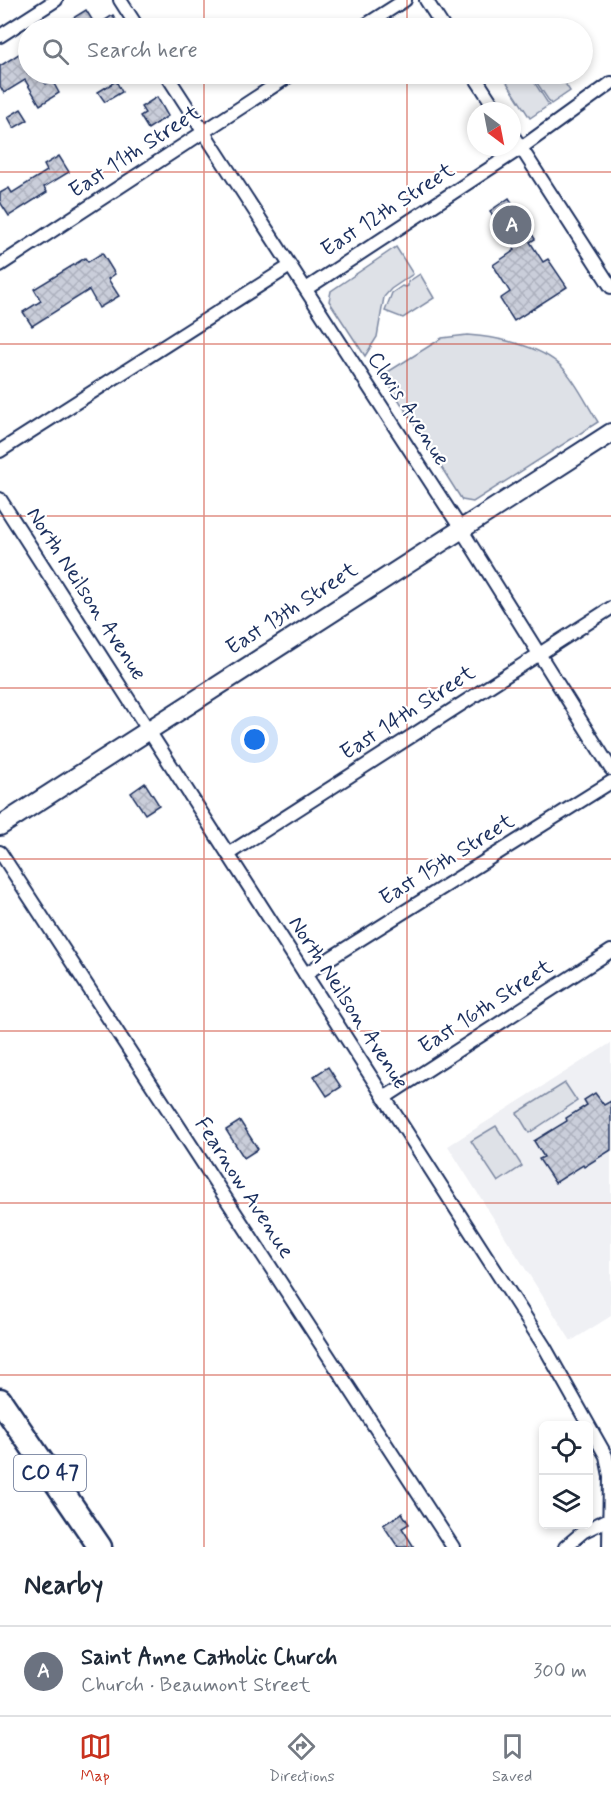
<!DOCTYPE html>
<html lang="en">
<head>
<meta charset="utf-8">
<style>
  :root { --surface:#fff; --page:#f6f6f7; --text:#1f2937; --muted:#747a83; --line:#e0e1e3; --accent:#c8321e }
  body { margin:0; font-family:Mynerve,sans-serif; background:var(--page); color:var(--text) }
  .controls { position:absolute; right:18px; bottom:18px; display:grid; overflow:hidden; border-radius:9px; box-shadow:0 3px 9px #0003 }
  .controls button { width:54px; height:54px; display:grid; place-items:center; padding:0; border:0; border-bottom:2px solid var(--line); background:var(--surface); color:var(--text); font:30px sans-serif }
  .compass { position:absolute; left:467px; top:102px; width:54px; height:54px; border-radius:50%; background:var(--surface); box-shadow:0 3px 9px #0003; rotate:148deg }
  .you { position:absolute; left:255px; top:740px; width:21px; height:21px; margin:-15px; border:4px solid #fff; border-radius:50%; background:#1a73e8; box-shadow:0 0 0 9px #1a73e833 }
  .badge { display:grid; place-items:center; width:39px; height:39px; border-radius:50%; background:var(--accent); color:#fff; font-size:20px; font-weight:700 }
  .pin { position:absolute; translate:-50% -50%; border:3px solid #fff; box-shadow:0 2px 6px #0006 }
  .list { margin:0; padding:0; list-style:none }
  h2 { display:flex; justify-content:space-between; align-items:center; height:78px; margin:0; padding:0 24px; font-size:26px }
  h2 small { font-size:20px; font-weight:400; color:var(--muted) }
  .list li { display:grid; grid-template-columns:39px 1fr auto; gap:18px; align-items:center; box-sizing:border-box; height:90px; padding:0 24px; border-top:2px solid var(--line) }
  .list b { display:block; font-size:22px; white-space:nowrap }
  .list p { margin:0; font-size:20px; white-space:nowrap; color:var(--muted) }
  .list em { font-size:20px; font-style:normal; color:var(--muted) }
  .icon { flex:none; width:33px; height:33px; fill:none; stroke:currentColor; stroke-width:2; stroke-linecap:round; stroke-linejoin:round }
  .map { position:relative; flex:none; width:611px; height:1547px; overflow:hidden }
  .search { position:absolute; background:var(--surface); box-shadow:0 3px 9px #0003; left:18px; right:18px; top:18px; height:66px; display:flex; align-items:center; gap:15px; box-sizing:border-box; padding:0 21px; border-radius:33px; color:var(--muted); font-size:22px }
  .sheet { height:168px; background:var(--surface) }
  nav { display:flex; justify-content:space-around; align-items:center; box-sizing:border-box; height:84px; border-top:2px solid var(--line); background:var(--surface); font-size:16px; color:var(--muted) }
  nav a { display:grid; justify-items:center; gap:3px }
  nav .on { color:var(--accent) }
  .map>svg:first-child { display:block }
</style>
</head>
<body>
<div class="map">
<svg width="611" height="1547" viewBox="0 0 611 1547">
  <defs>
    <pattern id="building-cross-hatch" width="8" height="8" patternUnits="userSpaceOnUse" patternTransform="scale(1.5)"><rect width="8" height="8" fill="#caceda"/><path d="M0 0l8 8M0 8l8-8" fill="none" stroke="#adb1be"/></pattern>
  </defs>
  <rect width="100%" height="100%" fill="#fff"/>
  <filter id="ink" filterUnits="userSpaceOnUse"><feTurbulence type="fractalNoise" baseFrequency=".0167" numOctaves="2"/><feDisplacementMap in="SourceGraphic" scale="12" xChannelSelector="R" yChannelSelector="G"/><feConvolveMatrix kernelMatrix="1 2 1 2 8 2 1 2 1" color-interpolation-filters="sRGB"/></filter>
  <g filter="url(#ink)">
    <polygon fill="#eff0f4" points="611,1043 611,1316 571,1341 448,1146"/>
    <g fill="#dee1e7" stroke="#7c88a2" stroke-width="1.5">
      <polygon points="505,74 529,74 549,105 530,118 502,75"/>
      <polygon points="531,74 559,74 570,91 551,104"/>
      <polygon points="396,247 413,274 391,289 384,297 377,337 365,356 329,301 331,291"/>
      <polygon points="420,274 434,298 403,318 385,311 392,293 402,286 406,287 408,286 408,282"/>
      <path d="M467 335C496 337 540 345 562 367 576 381 587 405 598 422L473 502 462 500 383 375 442 338Z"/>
      <polygon points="565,1083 577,1101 529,1133 517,1113"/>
      <polygon points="496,1126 522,1166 498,1182 471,1141"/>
    </g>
    <g fill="url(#building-cross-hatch)" stroke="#1b2f5e" stroke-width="1.5">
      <polygon points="86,10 96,26 113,15 121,28 57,28"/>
      <polygon points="28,48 28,74 39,74 46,84 52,80 59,93 40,105 25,80 4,93 0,86 0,66"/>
      <polygon points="116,81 122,92 105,102 98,92"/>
      <polygon points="157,97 168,116 148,129 140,116 145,113 141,107"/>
      <polygon points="21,109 28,120 14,128 8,117"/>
      <polygon points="59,156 69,172 44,187 47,192 9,216 0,202 0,193 9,188 12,193 47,171 44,165"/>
      <polygon points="509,198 535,239 530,242 543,262 548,259 567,287 514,321 500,299 510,292 493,265 515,250 490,211"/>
      <polygon points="102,253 115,274 108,279 119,296 99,308 89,290 32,326 23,312 41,301 34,289 85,258 88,262"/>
      <polygon points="145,783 159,805 145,814 131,793"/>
      <polygon points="328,1067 341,1087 327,1096 314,1076"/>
      <polygon points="595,1093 604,1105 611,1101 611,1150 584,1167 583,1165 555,1183 539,1159 544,1157 534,1141 567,1121 566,1118 587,1105 584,1100"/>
      <polygon points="240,1121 258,1149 244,1158 226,1130"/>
      <polygon points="402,1513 409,1524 402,1528 414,1547 398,1547 383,1525"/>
    </g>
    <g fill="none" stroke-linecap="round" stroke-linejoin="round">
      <defs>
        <g id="street">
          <polyline points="120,0 138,28"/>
          <polyline points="426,0 444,28"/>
          <polyline points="361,28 405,0"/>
          <polyline points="0,36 56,0"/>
          <polyline points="166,74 461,529 611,769"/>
          <polyline points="473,74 497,111"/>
          <polyline points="512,134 611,287"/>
          <polyline points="0,265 292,74"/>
          <polyline points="306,289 521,148 611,83"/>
          <polyline points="0,451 290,266"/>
          <polyline points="0,499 544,1346 606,1456 610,1476 609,1547"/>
          <polyline points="0,852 453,1547"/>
          <polyline points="228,854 611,608"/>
          <polyline points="305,974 611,782"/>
          <polyline points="384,1098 611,951"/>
          <polyline points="565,1547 584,1531 609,1519"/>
        </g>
        <polyline id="secondary" points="0,826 611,433"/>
        <polyline id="highway" points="0,1400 100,1547"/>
      </defs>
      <use href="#street" stroke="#1b2f5e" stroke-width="16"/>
      <use href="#secondary" stroke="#1b2f5e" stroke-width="22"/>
      <use href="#highway" stroke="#1b2f5e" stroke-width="27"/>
      <use href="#street" stroke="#fff" stroke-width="12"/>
      <use href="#secondary" stroke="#fff" stroke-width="18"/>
      <use href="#highway" stroke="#fff" stroke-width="22"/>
    </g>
  </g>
  <path fill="none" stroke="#c8321e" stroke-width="1.5" stroke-opacity="0.55" d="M204 0V28M407 0V28M204 74V1547M407 74V1547M0 172H611M0 344H611M0 516H611M0 688H611M0 859H611M0 1031H611M0 1203H611M0 1375H611"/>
  <g text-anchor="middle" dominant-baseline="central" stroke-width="4.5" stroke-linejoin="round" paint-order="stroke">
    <rect fill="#fff" stroke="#5f6d8e" stroke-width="1.5" x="14" y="1455" width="72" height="36" rx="4.5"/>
    <g font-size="21" font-weight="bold" fill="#1b2f5e">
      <text x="50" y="1473">CO 47</text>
    </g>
    <g font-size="22" fill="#1b2f5e" stroke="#fff">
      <text transform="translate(135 152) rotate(-33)">East 11th Street</text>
      <text transform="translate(388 210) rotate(-33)">East 12th Street</text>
      <text transform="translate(408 409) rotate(57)">Clovis Avenue</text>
      <text transform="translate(86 594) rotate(57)">North Neilson Avenue</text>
      <text transform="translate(292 609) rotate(-33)">East 13th Street</text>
      <text transform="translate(408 713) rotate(-33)">East 14th Street</text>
      <text transform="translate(447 860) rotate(-32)">East 15th Street</text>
      <text transform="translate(348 1003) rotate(57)">North Neilson Avenue</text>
      <text transform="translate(486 1007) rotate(-33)">East 16th Street</text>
      <text transform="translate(244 1188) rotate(57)">Fearnow Avenue</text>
    </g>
  </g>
</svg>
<div class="controls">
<button><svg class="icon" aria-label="locate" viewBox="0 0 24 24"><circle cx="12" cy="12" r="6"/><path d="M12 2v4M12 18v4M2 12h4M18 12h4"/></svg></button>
<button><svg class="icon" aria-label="layers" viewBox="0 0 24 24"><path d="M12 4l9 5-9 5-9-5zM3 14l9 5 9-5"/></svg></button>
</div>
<svg class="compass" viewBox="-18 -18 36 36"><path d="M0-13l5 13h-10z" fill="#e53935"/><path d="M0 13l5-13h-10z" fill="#747a83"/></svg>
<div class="you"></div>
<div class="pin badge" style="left:512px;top:225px;background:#6b7280">A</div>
<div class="search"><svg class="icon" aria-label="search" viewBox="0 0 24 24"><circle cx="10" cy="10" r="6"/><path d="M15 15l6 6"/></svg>Search here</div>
</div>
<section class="sheet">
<h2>Nearby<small></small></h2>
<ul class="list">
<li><span class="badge" style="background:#6b7280">A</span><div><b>Saint Anne Catholic Church</b><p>Church · Beaumont Street</p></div><em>300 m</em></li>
</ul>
</section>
<nav>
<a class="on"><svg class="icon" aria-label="map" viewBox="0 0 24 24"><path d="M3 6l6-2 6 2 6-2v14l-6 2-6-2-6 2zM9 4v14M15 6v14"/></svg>Map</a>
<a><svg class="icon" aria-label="directions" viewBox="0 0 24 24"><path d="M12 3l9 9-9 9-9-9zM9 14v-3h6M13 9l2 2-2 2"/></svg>Directions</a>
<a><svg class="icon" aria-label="saved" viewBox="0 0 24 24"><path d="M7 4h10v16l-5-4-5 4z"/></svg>Saved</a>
</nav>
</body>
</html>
